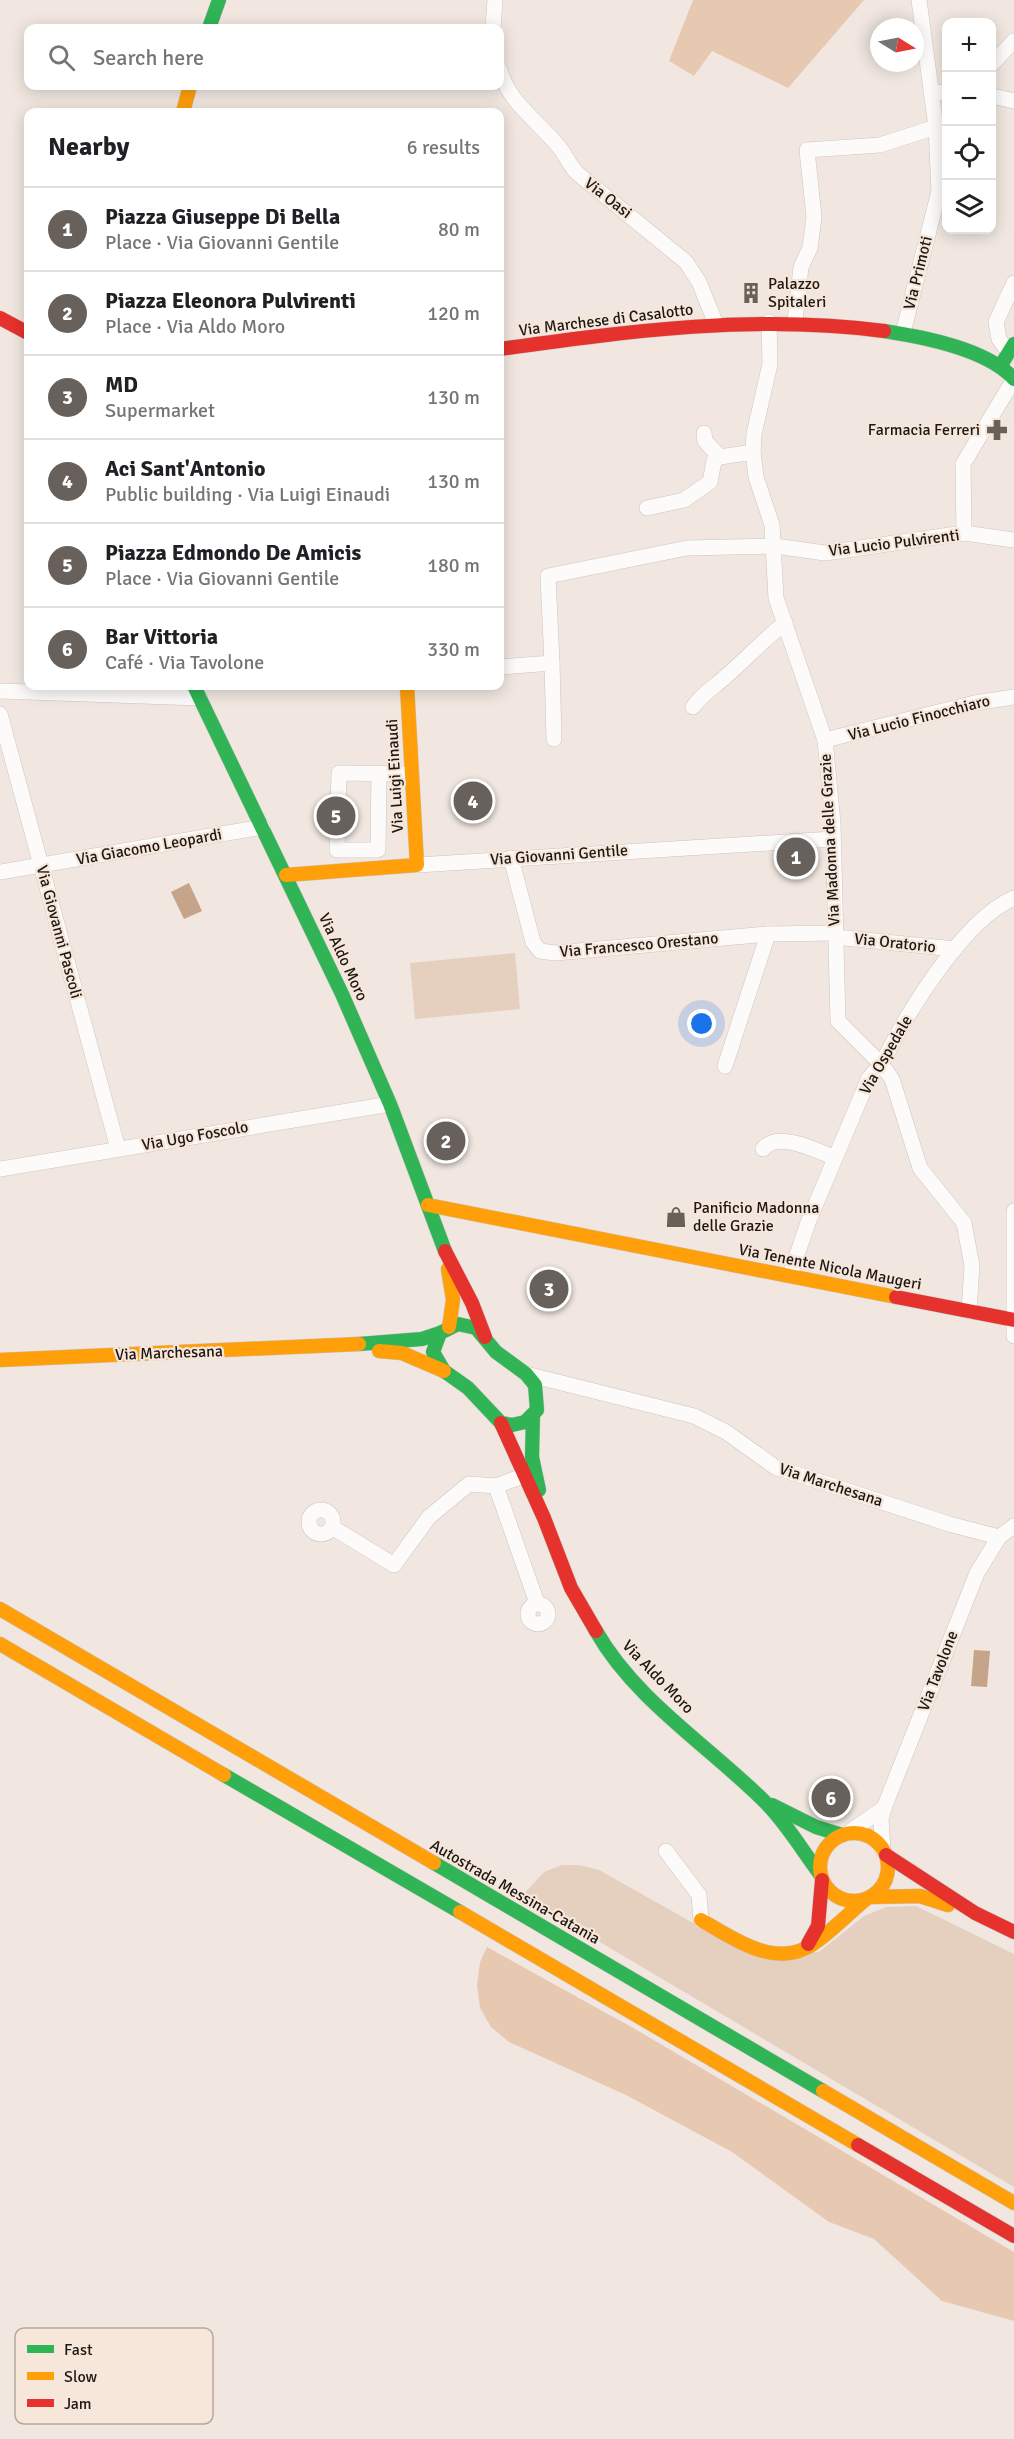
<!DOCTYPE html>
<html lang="en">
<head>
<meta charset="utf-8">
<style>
  :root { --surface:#fff; --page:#f6f6f6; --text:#202124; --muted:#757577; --line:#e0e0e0; --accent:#68605b }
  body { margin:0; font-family:Signika,sans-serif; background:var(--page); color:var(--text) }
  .controls { position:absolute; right:18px; top:18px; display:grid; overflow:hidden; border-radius:12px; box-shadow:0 3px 15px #0003 }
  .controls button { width:54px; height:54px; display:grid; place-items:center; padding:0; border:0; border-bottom:2px solid var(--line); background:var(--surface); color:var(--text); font:30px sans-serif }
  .compass { position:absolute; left:870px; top:18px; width:54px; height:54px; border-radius:50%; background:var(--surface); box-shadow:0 3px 15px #0003; rotate:100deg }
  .you { position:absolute; left:702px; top:1024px; width:21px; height:21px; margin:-15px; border:4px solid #fff; border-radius:50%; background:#1a73e8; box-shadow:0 0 0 9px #1a73e833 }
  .badge { display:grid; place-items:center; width:39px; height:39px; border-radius:50%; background:var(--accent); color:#fff; font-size:20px; font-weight:700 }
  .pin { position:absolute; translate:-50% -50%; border:3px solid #fff; box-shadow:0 2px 6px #0006 }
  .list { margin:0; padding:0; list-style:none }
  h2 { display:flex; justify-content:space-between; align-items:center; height:78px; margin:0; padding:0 24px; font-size:26px }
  h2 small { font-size:20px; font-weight:400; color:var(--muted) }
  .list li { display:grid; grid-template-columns:39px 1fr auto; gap:18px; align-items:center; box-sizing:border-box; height:84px; padding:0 24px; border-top:2px solid var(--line) }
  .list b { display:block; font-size:22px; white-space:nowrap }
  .list p { margin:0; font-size:20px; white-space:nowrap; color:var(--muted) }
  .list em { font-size:20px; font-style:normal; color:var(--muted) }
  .icon { flex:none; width:33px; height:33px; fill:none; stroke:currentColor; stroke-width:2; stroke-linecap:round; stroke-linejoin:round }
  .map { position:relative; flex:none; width:1014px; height:2439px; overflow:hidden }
  .search { position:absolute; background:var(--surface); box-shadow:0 3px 15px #0003; left:24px; top:24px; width:480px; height:66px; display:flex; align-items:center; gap:15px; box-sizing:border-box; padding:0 21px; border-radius:12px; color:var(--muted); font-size:22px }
  .panel { position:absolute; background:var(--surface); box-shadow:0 3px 15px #0003; left:24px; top:108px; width:480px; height:582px; border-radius:12px }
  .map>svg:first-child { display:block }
</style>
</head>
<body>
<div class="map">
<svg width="1014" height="2439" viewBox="0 0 1014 2439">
  <rect width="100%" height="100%" fill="#f1e7e0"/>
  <g fill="#e5cfbf">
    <polygon points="515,953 520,1009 415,1019 410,963"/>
    <polygon points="562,1865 579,1865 599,1870 743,1951 819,1952 864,1916 886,1907 916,1906 1014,1954 1014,2187 522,1896 544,1872"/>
  </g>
  <g fill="#e7c9b2">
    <polygon points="693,0 864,0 788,88 712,51 694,76 669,61"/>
    <polygon points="487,1947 635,2029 1014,2252 1014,2321 942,2301 874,2239 829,2222 732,2152 626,2095 509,2042 491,2027 480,2008 477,1985 480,1962"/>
  </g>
  <g fill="#c6a489">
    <polygon points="189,883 202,911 184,919 171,892"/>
    <polygon points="974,1650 990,1651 987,1687 971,1686"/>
  </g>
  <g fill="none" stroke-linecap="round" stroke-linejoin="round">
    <defs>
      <g id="street">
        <polyline points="493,28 495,0"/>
        <polyline points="992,64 1014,41"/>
        <path d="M500 70C508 102 539 122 559 147 566 155 569 165 577 173L686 262 699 282 716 324"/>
        <polyline points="931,93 946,92"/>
        <polyline points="992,96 1014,101"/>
        <polyline points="795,321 801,267 810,248 814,217 807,150 880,145 936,127"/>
        <polyline points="769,322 770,364 754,434 753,452 756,477 772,525 776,598 825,740 833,823 838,1021 882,1065 892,1079 920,1168 964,1223 972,1266 969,1311"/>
        <polyline points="903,333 939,191 936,127 919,0"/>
        <polyline points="1009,353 999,339 996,322 1014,283"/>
        <polyline points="704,433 705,441 720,457"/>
        <polyline points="647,508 684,500 710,482 714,461 720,457 753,452"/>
        <polyline points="964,533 963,464 1014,379"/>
        <polyline points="552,663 554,739"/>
        <polyline points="500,667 552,663 548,576 687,548 775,546 825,553 964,533 1014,540"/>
        <polyline points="0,691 200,698"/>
        <path d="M693 707C703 693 713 688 724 678 745 660 763 640 785 623"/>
        <polyline points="0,714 118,1149"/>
        <polyline points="825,740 975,703 1014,697"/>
        <polyline points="379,773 378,850 337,850 339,773 412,774"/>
        <polyline points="511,858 533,942 540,951 555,953 768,934 835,933"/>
        <polyline points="417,865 833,839"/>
        <polyline points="0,872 263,827"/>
        <polyline points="835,937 955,949"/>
        <polyline points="725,1066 768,934"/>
        <path d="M763 1149C777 1130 818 1151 835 1158"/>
        <polyline points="0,1169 390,1104"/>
        <polyline points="1014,1211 1014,1336"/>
        <path d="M790 1275 809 1220 869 1078C885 1062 892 1043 903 1024 927 984 971 916 1014 898"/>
        <polyline points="526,1374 694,1416 726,1432 775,1467 949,1524 999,1537"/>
        <polyline points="496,1486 537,1603"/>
        <circle cx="321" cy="1522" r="12"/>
        <polyline points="332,1527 394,1565 429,1517 469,1484 496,1486 523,1476"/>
        <circle cx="538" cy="1614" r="10"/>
        <polyline points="848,1833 884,1808"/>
        <polyline points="883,1850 881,1819 884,1808 977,1573 999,1537 1014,1526"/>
        <polyline points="666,1851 699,1895 701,1920"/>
      </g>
      <g id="fast">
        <polyline points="209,28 219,0"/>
        <path d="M884 331C924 337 987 349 1014 379"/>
        <polyline points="1001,365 1014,344"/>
        <polyline points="194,686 342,994 390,1104 445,1251"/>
        <polygon points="458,1324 476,1328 496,1352 526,1374 535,1385 537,1410 525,1422 512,1425 501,1423 468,1388 444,1371 433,1352 440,1333"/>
        <polyline points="359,1344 422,1339 440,1333"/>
        <polyline points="533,1415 532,1457 539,1490"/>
        <path d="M596 1631C635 1700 709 1746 764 1801 785 1821 802 1850 820 1874"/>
        <polyline points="224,1775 460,1912"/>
        <polyline points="772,1805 816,1827 842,1835"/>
        <polyline points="434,1863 823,2091"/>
      </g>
      <g id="slow">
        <polyline points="183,112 190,86"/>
        <polyline points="286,875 417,865 407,686"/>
        <polyline points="428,1205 896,1297"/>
        <polyline points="448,1269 453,1300 449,1327"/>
        <polyline points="379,1351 402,1353 444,1371"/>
        <polyline points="0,1360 359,1344"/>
        <polyline points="0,1609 434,1863"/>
        <polyline points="0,1644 224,1775"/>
        <circle cx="854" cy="1867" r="34"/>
        <polyline points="871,1897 920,1896 948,1905"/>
        <polyline points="460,1912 858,2145"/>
        <path d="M701 1920C731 1937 769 1965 804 1949 822 1941 850 1912 866 1899"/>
        <polyline points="823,2091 1014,2203"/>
      </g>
      <g id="jam">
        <polyline points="0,318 28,333"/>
        <path d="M500 349C630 331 753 314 884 331"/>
        <polyline points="445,1251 472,1303 485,1337"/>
        <polyline points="896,1297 1014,1320"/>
        <polyline points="501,1423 544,1518 571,1588 596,1631"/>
        <polyline points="886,1855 975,1913 1014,1932"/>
        <polyline points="808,1944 818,1926 822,1880"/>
        <polyline points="858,2145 1014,2236"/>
      </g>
    </defs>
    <use href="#street" stroke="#ccc4c0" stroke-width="16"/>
    <use href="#fast" stroke="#ccc4c0" stroke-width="15"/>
    <use href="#slow" stroke="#ccc4c0" stroke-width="15"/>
    <use href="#jam" stroke="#ccc4c0" stroke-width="15"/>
    <use href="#street" stroke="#fdfbfa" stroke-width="15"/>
    <use href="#fast" stroke="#30b455" stroke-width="14"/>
    <use href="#slow" stroke="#ff9f0a" stroke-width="14"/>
    <use href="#jam" stroke="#e5322d" stroke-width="14"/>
  </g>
  <defs>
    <symbol id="building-bare" viewBox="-9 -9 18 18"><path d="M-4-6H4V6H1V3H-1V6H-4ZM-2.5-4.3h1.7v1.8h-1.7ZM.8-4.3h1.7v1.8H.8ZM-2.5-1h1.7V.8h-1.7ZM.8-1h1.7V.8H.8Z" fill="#68605b" stroke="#f7e6da" stroke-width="2.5" paint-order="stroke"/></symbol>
    <symbol id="pharmacy-bare" viewBox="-9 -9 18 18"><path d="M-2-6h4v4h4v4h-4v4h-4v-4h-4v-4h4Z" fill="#68605b" stroke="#f7e6da" stroke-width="2.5" paint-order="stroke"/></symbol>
    <symbol id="shop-bare" viewBox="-9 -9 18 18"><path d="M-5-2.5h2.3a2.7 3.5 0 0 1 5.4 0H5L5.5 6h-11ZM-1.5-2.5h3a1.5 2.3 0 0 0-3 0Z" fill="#68605b" stroke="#f7e6da" stroke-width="2.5" paint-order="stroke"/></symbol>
  </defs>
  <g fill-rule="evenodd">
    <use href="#building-bare" x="736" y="278" width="30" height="30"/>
    <use href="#pharmacy-bare" x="982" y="415" width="30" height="30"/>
    <use href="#shop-bare" x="661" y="1202" width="30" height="30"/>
  </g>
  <g text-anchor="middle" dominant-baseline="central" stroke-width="4.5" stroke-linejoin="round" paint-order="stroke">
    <g font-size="16" fill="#1e1814" stroke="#f7e6da">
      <text transform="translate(608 198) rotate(38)">Via Oasi</text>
      <text transform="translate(918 273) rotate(-76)">Via Primoti</text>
      <text transform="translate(606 320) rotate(-7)">Via Marchese di Casalotto</text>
      <text transform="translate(894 543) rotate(-7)">Via Lucio Pulvirenti</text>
      <text transform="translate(919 718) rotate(-14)">Via Lucio Finocchiaro</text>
      <text transform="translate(395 776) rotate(-93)">Via Luigi Einaudi</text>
      <text transform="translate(830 840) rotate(-93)">Via Madonna delle Grazie</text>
      <text transform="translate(149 847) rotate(-10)">Via Giacomo Leopardi</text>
      <text transform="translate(559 855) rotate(-4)">Via Giovanni Gentile</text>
      <text transform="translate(59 932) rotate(75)">Via Giovanni Pascoli</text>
      <text transform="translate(895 943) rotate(6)">Via Oratorio</text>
      <text transform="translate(639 945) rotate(-5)">Via Francesco Orestano</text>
      <text transform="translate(343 957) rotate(65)">Via Aldo Moro</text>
      <text transform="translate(886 1055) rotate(-60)">Via Ospedale</text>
      <text transform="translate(195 1136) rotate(-10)">Via Ugo Foscolo</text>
      <text transform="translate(830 1267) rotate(11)">Via Tenente Nicola Maugeri</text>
      <text transform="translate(169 1353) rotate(-2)">Via Marchesana</text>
      <text transform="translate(831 1485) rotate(18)">Via Marchesana</text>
      <text transform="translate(938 1671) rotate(-69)">Via Tavolone</text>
      <text transform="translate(658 1677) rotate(46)">Via Aldo Moro</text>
      <text transform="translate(515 1892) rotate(30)">Autostrada Messina-Catania</text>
    </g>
    <g font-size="16" fill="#1e1814" stroke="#f7e6da" text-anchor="start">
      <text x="768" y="284">Palazzo<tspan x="768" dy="18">Spitaleri</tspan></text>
      <text x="980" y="430" text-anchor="end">Farmacia Ferreri</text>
      <text x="693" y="1208">Panificio Madonna<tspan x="693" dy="18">delle Grazie</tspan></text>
    </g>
  </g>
  <rect x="15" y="2328" width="198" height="96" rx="9" fill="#f7e6da" stroke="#b6a89f" stroke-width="1.5"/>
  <rect x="27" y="2345" width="27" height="8" fill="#30b455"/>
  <rect x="27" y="2372" width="27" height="8" fill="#ff9f0a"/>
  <rect x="27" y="2399" width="27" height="8" fill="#e5322d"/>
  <g font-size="16" fill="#1e1814">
    <text x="64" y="2355">Fast</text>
    <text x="64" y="2382">Slow</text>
    <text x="64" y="2409">Jam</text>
  </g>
</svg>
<div class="controls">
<button>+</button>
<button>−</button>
<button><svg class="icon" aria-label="locate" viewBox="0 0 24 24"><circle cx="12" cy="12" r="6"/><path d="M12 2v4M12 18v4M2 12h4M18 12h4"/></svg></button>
<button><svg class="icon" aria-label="layers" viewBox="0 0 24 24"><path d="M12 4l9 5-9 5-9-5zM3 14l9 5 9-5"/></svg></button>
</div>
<svg class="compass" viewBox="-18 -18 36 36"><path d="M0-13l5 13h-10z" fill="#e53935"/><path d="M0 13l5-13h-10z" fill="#757577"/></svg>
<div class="you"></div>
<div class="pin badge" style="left:796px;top:857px">1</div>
<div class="pin badge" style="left:446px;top:1141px">2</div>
<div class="pin badge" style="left:549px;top:1289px">3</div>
<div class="pin badge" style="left:473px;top:801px">4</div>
<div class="pin badge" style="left:336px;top:816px">5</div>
<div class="pin badge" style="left:831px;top:1798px">6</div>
<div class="search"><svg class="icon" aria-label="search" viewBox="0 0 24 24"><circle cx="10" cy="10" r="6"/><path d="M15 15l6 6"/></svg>Search here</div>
<section class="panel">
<h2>Nearby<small>6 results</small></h2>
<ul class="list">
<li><span class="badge">1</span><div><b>Piazza Giuseppe Di Bella</b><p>Place · Via Giovanni Gentile</p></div><em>80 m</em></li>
<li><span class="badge">2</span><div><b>Piazza Eleonora Pulvirenti</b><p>Place · Via Aldo Moro</p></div><em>120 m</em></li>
<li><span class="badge">3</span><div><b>MD</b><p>Supermarket</p></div><em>130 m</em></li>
<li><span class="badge">4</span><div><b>Aci Sant'Antonio</b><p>Public building · Via Luigi Einaudi</p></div><em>130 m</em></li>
<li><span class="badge">5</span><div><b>Piazza Edmondo De Amicis</b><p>Place · Via Giovanni Gentile</p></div><em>180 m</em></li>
<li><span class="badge">6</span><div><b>Bar Vittoria</b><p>Café · Via Tavolone</p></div><em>330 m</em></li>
</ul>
</section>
</div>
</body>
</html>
